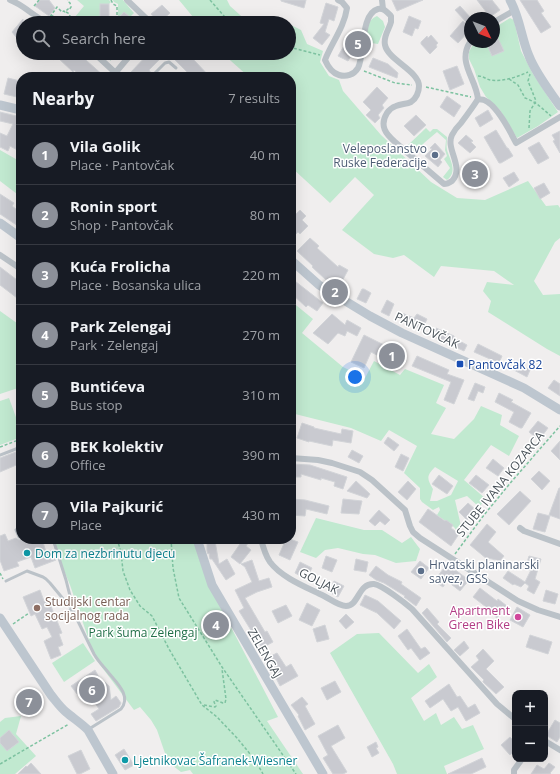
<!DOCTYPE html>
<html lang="en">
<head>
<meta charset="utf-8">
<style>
  :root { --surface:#171b24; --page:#242831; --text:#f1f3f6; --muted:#9ea1a6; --line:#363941; --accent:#8c9099 }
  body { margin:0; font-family:"Open Sans",sans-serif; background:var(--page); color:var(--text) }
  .controls { position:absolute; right:12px; bottom:12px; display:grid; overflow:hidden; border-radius:8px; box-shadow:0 4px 16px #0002 }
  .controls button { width:36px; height:36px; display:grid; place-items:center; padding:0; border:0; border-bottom:1px solid var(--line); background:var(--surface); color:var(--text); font:20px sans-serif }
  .compass { position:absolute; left:464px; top:12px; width:36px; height:36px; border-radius:50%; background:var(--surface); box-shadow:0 4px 16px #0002; rotate:133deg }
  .you { position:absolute; left:355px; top:377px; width:14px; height:14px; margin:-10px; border:3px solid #fff; border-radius:50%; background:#1a73e8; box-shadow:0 0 0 6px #1a73e833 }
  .badge { display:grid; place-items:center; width:26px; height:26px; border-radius:50%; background:var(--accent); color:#fff; font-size:13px; font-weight:700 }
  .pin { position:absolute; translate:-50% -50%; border:2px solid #fff; box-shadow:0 1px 4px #0006 }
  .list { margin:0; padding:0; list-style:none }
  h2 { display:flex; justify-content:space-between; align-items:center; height:52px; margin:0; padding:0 16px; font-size:17px }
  h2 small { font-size:13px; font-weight:400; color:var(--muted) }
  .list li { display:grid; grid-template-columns:26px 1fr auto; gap:12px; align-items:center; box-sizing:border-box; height:60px; padding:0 16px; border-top:1px solid var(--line) }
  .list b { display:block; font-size:15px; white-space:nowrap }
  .list p { margin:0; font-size:13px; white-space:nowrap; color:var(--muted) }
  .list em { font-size:13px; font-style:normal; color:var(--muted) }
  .icon { flex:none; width:22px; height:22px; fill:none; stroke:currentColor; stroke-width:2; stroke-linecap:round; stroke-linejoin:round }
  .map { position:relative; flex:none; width:560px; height:774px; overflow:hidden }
  .search { position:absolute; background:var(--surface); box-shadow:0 4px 16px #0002; left:16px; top:16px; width:280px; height:44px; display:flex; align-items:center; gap:10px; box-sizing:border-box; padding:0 14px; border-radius:22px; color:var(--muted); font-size:15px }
  .panel { position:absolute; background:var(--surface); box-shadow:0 4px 16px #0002; left:16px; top:72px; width:280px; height:472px; border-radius:16px }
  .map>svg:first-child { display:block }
</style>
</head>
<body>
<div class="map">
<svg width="560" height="774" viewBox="0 0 560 774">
  <rect width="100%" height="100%" fill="#f0eeee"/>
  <g fill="#c1e9d0" fill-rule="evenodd">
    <polygon points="77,0 109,0 111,2 109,4 101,4 100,19 94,19 94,21 89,21 88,23 70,23 84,6"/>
    <polygon points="113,0 123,0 133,12 134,13 130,17 124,12 118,18 118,4 114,2"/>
    <polygon points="179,0 227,0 230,6 249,23 198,23"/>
    <path d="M377 16 383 21 385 27 378 44 365 42C366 31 366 21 377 16Z"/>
    <polygon points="510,18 514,20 521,51 533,74 558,112 538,126 517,138 500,110 486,97 480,87 474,69 469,59 469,52 471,48 475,42 494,42 494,28"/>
    <polygon points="289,24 301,30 307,44 323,51 320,62 329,76 339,80 343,91 381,135 431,182 457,198 485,200 528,181 546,206 558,205 560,208 560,238 555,242 534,281 543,295 560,294 560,356 547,349 488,312 491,301 483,291 487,282 514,285 494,271 441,266 434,277 404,255 393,258 374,254 342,230 374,195 355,177 330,203 291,167 291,77 249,77 222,53 289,53"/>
    <path d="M426 128 430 132 433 129H437L447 137C447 141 446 146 447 150 450 160 458 172 447 180L443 177 450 168 444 159 447 156 445 150 446 140 437 132 424 143 416 153 407 146Z"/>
    <polygon points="0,150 21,162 21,197 0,181"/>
    <path d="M291 301 313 319 302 333 343 367 365 378 374 361 400 375 405 369 444 385 436 403 446 408 431 434 454 439 474 419 481 406 502 415 500 425 519 436 509 456 491 445 464 480 486 499 479 507 467 496 455 500 461 526 459 534 454 527 437 515 440 510 439 507 433 510 422 502 420 499V488L404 473 417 446 389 430 381 441 351 428 291 413ZM435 467 458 481 451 495 437 501H430L433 489C427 479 426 476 435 467Z"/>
    <polygon points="0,311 21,326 21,387 0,394"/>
    <polygon points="9,398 21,431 21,437 0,445 0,401"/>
    <polygon points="316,518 364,530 382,530 402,543 411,537 420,549 416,561 396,563 375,555 363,554 338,548 325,550 316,558 300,552"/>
    <polygon points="51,539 194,539 210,587 278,717 267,721 303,774 193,774 190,770 181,772 168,762 157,730 151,720 140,707 134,710 95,658 70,585"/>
    <polygon points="379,633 418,673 429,664 437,677 411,698 424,721 436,713 441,725 454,717 462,729 473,725 484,749 444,766 447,774 397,774 393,764 330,653 357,634"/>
    <polygon points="83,643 95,661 64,682 52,663"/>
    <polygon points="21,716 16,734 36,756 15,774 0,774 0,722 5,718"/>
  </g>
  <g fill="#c9cad0" stroke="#d2d4d8">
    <polygon points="40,0 49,0 55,8 49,16 35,6"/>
    <polygon points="281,0 306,0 304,8 281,1"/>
    <polygon points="392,0 423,0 397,11"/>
    <polygon points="477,0 492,0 500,10 490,17"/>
    <polygon points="520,0 537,0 544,11 541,13 551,27 541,33"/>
    <polygon points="326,3 338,7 334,21 329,19 325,32 330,35 322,45 313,38 324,24 320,23"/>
    <rect x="100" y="4" width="9" height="19"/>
    <polygon points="162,5 170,13 159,23 151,14"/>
    <polygon points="460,6 471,18 470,18 470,20 467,23 455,10"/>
    <polygon points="124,12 130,17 136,23 114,23"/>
    <polygon points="409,16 421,21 418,29 415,28 412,36 403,32"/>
    <polygon points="23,19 23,29 16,37 12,32"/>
    <polygon points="463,21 470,27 470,30 458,43 450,36"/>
    <polygon points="494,30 504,51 492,56 486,42 494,42"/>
    <polygon points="431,35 438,43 436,45 437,47 430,54 421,44 421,42 427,36 428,38"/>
    <polygon points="345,44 355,49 348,61 338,56"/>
    <polygon points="46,53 78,53 105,77 82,77 74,70 73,72 57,57 54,60"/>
    <polygon points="149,53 166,53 149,70 151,73 148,77 136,77 131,72"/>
    <polygon points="182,53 199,53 193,59 210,77 192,77 175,60"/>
    <polygon points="373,58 388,64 398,73 397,78 369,67"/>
    <polygon points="457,66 464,84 450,90 443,71"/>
    <polygon points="8,78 20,81 17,97 4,94"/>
    <polygon points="377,87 388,98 382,105 384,108 378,115 380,118 375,123 366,115 371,110 363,102"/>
    <polygon points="447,96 461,106 454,117 440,107"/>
    <polygon points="488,110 493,119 480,127 475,118"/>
    <polygon points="0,112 16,116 16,115 21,116 21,152 10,146 8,151 0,147 0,133 7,136 13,124 0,121"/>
    <polygon points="416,115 426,125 414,136 404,126"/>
    <polygon points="496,130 507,148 508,148 513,156 501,163 499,163 484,137"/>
    <polygon points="560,131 560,153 553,141 555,140 552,135"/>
    <polygon points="466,135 473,141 471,142 476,147 470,153 458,143"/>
    <polygon points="539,142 549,158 538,164 528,148"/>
    <polygon points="435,143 445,154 440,160 442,162 438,167 425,156 432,149 430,148"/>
    <rect x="469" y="168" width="13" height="12"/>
    <polygon points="514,172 519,180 509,187 503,178"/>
    <polygon points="544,183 550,193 540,199 534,188"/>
    <polygon points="0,194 14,203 12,206 21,213 21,228 0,214"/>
    <polygon points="300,210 306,216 302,220 308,226 300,234 298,232 291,239 291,219"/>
    <polygon points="310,238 319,246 317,248 338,267 339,265 348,270 339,287 325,279 312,267 313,266 297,251"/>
    <polygon points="0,267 21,283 21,301 0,285"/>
    <polygon points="291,278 323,303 317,311 308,305 306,307 291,293"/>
    <polygon points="362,289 364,289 371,293 366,303 357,299"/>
    <polygon points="387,300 394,304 389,316 381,312"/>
    <polygon points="402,313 414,318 417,314 427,319 422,330 399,319"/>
    <polygon points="332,314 345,325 347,320 361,328 357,336 347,331 345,336 338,333 328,344 313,333"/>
    <polygon points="436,328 454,336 454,338 467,345 464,351 432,336"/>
    <polygon points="364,335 404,355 398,366 371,352 364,368 351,362"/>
    <polygon points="478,344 502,356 499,363 474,352"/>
    <polygon points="417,356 449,370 447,374 464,380 454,404 444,400 451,382 412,366"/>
    <polygon points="516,362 530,370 527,377 512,369"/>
    <polygon points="554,380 560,384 560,396 548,388"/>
    <polygon points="475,383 485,387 483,393 478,391 474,401 468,399"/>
    <polygon points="499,393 513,400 511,402 531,413 522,428 520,428 509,422 514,412 495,402"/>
    <polygon points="538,421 548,428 539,440 529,432"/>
    <polygon points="302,423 314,427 314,428 341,434 342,429 353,431 351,443 333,440 332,446 309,441 309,442 297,438"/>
    <polygon points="388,437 399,445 394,451 384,443"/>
    <polygon points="560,441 560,460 551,451"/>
    <polygon points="21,450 21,463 0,472 0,458"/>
    <polygon points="352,450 363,456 359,463 348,457"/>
    <polygon points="401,454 409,458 403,471 395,467"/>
    <polygon points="493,459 504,468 498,476 486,468"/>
    <polygon points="291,464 310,465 347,477 343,489 334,486 335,482 321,478 321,480 301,474 301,477 292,477 293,471 291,471"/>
    <polygon points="539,471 550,481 542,490 531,479"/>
    <polygon points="439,475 453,486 447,494 432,484"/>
    <polygon points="476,475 489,485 482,493 469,483"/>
    <polygon points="356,481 370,494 367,498 347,491"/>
    <polygon points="408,481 416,489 407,500 398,492"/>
    <polygon points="559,488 560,488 560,519 549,515"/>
    <polygon points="520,491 531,501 509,525 497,514"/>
    <polygon points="291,499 305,500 329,506 327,514 306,509 305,516 291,515"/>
    <polygon points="343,499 362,501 359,514 341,513"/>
    <polygon points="468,503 476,510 467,520 459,512"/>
    <polygon points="428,509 445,521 446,520 453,525 451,528 459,534 451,546 419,522"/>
    <polygon points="379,510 390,520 385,525 380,521 375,526 369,521"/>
    <polygon points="538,513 550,516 545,532 533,529"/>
    <polygon points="487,524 496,532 488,542 504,556 500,561 488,558 487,559 470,545"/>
    <polygon points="5,534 8,541 16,538 19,540 21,539 42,539 46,552 52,550 56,560 35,568 31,557 17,562 19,566 4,571 0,560 0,536"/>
    <polygon points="233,539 251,539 246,546 251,550 240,564 231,557 240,544"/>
    <polygon points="286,539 290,539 298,542 290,560 279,555"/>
    <polygon points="215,541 219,564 227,559 235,574 226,580 212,559 210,559 209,553 208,554 207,551 207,542"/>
    <polygon points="326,556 337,560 332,572 322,568"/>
    <polygon points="529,556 541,559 535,579 540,582 534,594 527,590 529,586 525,583 521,587 514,584 513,585 503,578 508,571 525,582 531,570 525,569"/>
    <polygon points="356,559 368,562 366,572 354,570"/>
    <polygon points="252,560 259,581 269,578 272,587 257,592 245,598 265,632 267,631 273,642 262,648 239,611 244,608 235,590 252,582 245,567 241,564"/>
    <polygon points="420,561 429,568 421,579 411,572"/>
    <polygon points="300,562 312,568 306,579 295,573"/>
    <polygon points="447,564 469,580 460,591 447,581 443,587 434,581"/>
    <polygon points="376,566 388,575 402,582 401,584 421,598 416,606 404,597 405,596 384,583 376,580 369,575"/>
    <polygon points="334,581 344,586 338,597 329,592"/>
    <polygon points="480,588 497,601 498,599 507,606 497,618 489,612 490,610 473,597"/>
    <polygon points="40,590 44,601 48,599 62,633 59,634 63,645 58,647 61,655 51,659 44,641 52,637 47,627 42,629 35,614 31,616 23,597"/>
    <polygon points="546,590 558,594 555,604 543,601"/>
    <polygon points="365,595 378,601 401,621 394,629 377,613 360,605"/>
    <polygon points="307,603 320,610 312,626 299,620"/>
    <polygon points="286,605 292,616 278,623 272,611"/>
    <polygon points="517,607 530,615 523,627 510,620"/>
    <polygon points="427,608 439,622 437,624 451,638 447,642 422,613"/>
    <polygon points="346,614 354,622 346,629 339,621"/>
    <polygon points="325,625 329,639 317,642 313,629"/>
    <polygon points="407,629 421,649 425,647 430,653 420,660 411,648 408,650 398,636"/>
    <polygon points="530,635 552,642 548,654 526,647"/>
    <polygon points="464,641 469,648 460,656 454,650"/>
    <polygon points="483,649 494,661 486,669 504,687 496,694 483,682 483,681 484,680 471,667 479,660 476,656"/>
    <polygon points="277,653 286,667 291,664 298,676 280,686 274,674 276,672 267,658"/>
    <polygon points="95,670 102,683 105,682 109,686 111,700 116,696 121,703 119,707 96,721 91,714 99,709 85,688 77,694 71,686"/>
    <polygon points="335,681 341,692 327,700 321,688"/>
    <polygon points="449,684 457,697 460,696 468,708 475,704 480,713 466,721 458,707 451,711 443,699 430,708 425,701"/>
    <polygon points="36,689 43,698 23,714 16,705"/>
    <polygon points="302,697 308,704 305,706 315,724 305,730 298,716 299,715 291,705"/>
    <polygon points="555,720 560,723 560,737 557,742 546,735"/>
    <polygon points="338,725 345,738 331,746 347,772 343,774 333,774 323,758 328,755 318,736"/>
    <polygon points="9,730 19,742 7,751 0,743 0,738"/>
    <polygon points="510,737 515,742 515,750 510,755 501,745"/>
    <polygon points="376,742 378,747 376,748 379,753 372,757 367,747"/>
    <polygon points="124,749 134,765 125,770 115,755"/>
    <polygon points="81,750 90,769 80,774 77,774 68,756"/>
    <polygon points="482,758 486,767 471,774 448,774"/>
    <polygon points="31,763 41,774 18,774 26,766 27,767"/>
    <polygon points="549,763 555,767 550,773 551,774 531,774 537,765 544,769"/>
  </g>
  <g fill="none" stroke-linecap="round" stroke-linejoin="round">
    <g stroke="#7dc2a0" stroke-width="1.5" stroke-dasharray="3 2" stroke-linecap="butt">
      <polyline points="111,0 113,4 117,6 117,19"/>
      <polyline points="210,0 230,23"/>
      <polyline points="34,6 39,0"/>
      <polyline points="66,12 68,13 68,14 71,17"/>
      <polyline points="51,15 59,20"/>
      <polyline points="50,17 57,7 62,12 64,11 65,12 68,9 69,10 71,7 70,3 69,2 69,1 68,0"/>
      <polyline points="289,47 320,55"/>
      <polyline points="110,60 116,53"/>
      <polyline points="364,71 395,83 412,85"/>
      <path d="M478 76C483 76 486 79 490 80 503 82 517 77 528 72"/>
      <path d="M509 79 518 85 525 98C535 101 543 109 551 116"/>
      <polyline points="426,87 471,97"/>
      <polyline points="529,128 530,111 536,101 528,81 530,74"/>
      <polyline points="0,447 21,439"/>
      <polyline points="117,539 121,552 123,571 130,590 140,606 152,616 169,649 202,705 217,717 237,738 255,760 263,774"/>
      <polyline points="171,539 173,568 179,598 222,667 296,774"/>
      <polyline points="455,554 484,515 512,481 560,426"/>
      <polyline points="0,573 3,579"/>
      <polyline points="13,624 29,613"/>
      <polyline points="204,705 215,707 216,706 214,702 215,700 223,703 225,703 226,699 222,669"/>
      <polyline points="0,764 69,724"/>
    </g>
    <g stroke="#bbc2c8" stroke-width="3">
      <polyline points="151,77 165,63 169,62 176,68"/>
      <polyline points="0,455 21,447"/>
      <polyline points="19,537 16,530 21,528"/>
      <path d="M53 539 66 580 72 604V609L94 654C98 661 103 666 108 672 116 682 132 696 121 709L89 729"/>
      <polyline points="6,581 27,571 43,577 46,579 50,583 69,606 72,609 60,616"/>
    </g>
    <g stroke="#bbc2c8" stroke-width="6">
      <path d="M10 0C24 5 34 17 48 23"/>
      <polyline points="127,0 151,23"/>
      <path d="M338 0 342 2 347 8C344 28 332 42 325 60 328 67 332 73 339 75 346 77 354 75 358 68 365 55 360 14 378 9 384 8 387 12 391 16 391 18 391 20 391 22 389 30 383 36 385 45 388 60 419 71 419 86 419 92 416 99 411 102 407 104 401 104 396 106 393 107 389 110 387 113 379 126 386 134 395 142L444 184C447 184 449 183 452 181 465 167 445 149 452 135 454 131 458 126 461 123 467 115 473 107 478 99 476 78 457 63 470 42"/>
      <polyline points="382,0 383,9"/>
      <polyline points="494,22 515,10"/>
      <polyline points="94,53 120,77"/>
      <polyline points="116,72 132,53"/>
      <path d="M478 99C480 100 482 99 484 100 497 105 510 131 516 143L560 117"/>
      <polyline points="0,255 21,269"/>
      <polyline points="291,458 318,460 332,463 360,472 372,480 405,510 410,526 413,532 420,538 518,601 538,610 560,617"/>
      <polyline points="520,528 524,531 560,544"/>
      <path d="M261 539C263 547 265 555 270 562 282 578 306 587 324 596 330 599 339 606 346 606 359 606 358 583 374 584 382 585 405 603 412 609L497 704 515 719"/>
      <polyline points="545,741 560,750"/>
      <polyline points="514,774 514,770 522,759"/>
    </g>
    <g stroke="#bdc6cf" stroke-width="9">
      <path d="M510 0C520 18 521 37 529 56 536 74 549 90 560 106"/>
      <polyline points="0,105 21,110"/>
      <polyline points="0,223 21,238"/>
      <polyline points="291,260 319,285 370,316 402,333 524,388 560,410"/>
      <polyline points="197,539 212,585 323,774"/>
      <path d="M0 618 51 695C56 701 60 707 66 712 73 718 81 723 88 730L113 774"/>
    </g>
  </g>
  <g fill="#5c6f8a" stroke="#fff" stroke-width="1.5">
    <circle cx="435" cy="155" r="4"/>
    <circle cx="421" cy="571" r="4"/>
  </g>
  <rect fill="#1a4fb4" stroke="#fff" stroke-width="1.5" x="456" y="360" width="8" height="8" rx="2"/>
  <g fill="#0f9aa8" stroke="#fff" stroke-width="1.5">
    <circle cx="27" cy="553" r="4"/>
    <circle cx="125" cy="760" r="4"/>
  </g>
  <circle fill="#8d6e63" stroke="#fff" stroke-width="1.5" cx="37" cy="608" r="4"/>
  <circle fill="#d1479c" stroke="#fff" stroke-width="1.5" cx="518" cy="617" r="4"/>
  <g text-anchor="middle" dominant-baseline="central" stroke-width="3" stroke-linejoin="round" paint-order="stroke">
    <g font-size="12" fill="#4e5e75" stroke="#fff" text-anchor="end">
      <text x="427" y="148">Veleposlanstvo<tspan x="427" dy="14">Ruske Federacije</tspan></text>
      <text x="429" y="564" text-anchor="start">Hrvatski planinarski<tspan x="429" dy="14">savez, GSS</tspan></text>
    </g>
    <g font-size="12" fill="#485158" stroke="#fff">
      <text transform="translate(427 330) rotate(25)">PANTOVČAK</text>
      <text transform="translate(500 484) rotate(-51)">STUBE IVANA KOZARCA</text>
      <text transform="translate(319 581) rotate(27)">GOLJAK</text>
      <text transform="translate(265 653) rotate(60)">ZELENGAJ</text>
    </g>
    <g font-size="12" fill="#164399" stroke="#fff" text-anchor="start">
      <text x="468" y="364">Pantovčak 82</text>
    </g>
    <g font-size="12" fill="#0d838f" stroke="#fff" text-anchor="start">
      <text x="35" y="553">Dom za nezbrinutu djecu</text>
      <text x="133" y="760">Ljetnikovac Šafranek-Wiesner</text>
    </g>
    <g font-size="12" fill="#785e54" stroke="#fff" text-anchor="start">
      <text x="45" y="601">Studijski centar<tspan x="45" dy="14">socijalnog rada</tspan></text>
    </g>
    <g font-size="12" fill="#b23c85" stroke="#fff" text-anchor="end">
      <text x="510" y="610">Apartment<tspan x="510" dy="14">Green Bike</tspan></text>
    </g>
    <g font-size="12" fill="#227049" stroke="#fff">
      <text x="143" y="632">Park šuma Zelengaj</text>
    </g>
  </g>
</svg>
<div class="controls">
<button>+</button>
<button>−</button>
</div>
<svg class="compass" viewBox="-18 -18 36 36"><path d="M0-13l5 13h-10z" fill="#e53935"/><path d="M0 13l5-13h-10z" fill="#9ea1a6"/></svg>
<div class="you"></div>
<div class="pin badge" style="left:392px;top:356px">1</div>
<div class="pin badge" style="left:335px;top:292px">2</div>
<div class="pin badge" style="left:475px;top:174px">3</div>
<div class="pin badge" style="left:216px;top:625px">4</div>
<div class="pin badge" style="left:358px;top:44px">5</div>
<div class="pin badge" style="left:92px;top:690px">6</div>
<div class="pin badge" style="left:29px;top:702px">7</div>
<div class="search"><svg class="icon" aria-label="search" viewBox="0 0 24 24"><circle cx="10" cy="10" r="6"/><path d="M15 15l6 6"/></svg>Search here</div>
<section class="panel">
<h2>Nearby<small>7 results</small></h2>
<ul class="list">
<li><span class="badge">1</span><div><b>Vila Golik</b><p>Place · Pantovčak</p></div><em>40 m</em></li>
<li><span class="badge">2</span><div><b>Ronin sport</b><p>Shop · Pantovčak</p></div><em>80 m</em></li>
<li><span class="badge">3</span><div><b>Kuća Frolicha</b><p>Place · Bosanska ulica</p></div><em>220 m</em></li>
<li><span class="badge">4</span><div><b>Park Zelengaj</b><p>Park · Zelengaj</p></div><em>270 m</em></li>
<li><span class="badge">5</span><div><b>Buntićeva</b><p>Bus stop</p></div><em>310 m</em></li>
<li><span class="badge">6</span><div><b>BEK kolektiv</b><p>Office</p></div><em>390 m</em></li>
<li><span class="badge">7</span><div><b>Vila Pajkurić</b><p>Place</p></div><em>430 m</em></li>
</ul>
</section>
</div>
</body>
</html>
